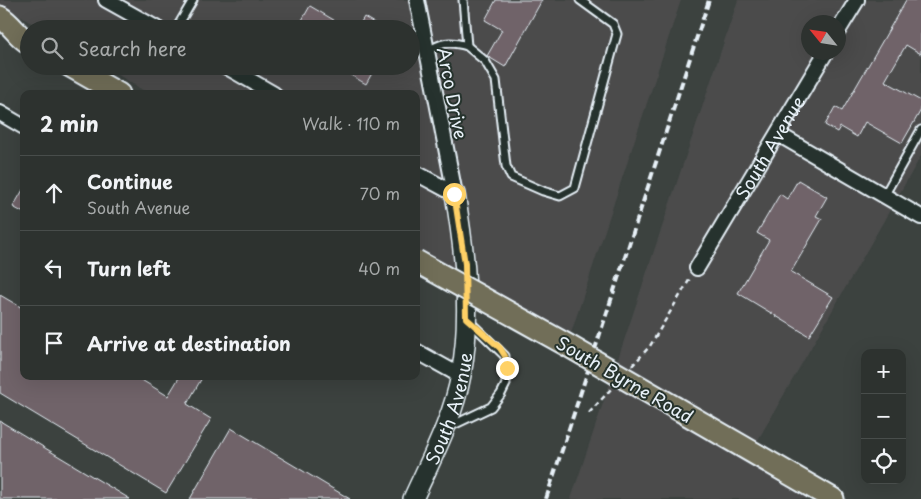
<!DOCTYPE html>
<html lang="en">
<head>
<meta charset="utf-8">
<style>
  :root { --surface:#2d322f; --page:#353a37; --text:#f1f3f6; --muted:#a7aaaa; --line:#484d4b }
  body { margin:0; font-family:"Playpen Sans",sans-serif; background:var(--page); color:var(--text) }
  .controls { position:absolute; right:15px; bottom:15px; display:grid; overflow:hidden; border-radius:10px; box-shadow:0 5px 20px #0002 }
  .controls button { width:45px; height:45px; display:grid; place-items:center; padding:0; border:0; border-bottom:1px solid var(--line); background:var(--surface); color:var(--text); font:25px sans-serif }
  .compass { position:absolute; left:801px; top:15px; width:45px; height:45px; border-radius:50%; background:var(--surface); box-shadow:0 5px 20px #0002; rotate:300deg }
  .stop { position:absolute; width:15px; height:15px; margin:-11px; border:4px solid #ffd166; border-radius:50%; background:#fff }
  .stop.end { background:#ffd166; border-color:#fff; box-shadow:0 1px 5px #0008 }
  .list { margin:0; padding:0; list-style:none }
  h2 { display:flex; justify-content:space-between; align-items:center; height:65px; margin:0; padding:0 20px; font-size:21px }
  h2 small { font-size:16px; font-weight:400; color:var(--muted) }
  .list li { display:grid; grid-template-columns:32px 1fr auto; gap:15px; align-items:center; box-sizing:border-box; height:75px; padding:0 20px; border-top:1px solid var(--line) }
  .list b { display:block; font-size:19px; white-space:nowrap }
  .list p { margin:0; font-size:16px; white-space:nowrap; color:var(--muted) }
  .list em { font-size:16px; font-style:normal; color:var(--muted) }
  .icon { flex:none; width:28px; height:28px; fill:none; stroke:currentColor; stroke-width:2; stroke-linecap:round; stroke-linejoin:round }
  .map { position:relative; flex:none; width:921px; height:499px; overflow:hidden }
  .search { position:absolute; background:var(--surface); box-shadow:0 5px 20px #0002; left:20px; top:20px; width:400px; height:55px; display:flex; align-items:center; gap:12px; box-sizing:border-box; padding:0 18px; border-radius:28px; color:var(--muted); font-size:19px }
  .panel { position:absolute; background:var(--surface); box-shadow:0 5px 20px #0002; left:20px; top:90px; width:400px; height:290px; border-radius:10px }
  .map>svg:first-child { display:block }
</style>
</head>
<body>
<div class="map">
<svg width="921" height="499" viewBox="0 0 921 499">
  <rect width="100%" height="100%" fill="#3c423f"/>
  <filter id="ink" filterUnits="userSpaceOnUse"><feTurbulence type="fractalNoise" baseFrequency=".02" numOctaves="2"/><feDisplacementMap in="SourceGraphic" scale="10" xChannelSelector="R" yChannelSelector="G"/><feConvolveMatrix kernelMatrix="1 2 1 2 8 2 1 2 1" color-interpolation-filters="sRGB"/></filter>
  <g filter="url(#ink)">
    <g fill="#4b4c4c" fill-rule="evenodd">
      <polygon points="0,0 681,0 567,345 416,254 416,94 149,94 104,66 411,66 411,29 41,29 0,4"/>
      <path d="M738 0H921V156L751 452 833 499H571ZM808 22H838V52H808Z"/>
    </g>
    <g fill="#6f6469" stroke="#e8f1f8">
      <polygon points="496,0 542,0 505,67 487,56 502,30 485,20"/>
      <polygon points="906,0 921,0 921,54 906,45 885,81 921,101 921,110 902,143 865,122 857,137 840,127 837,132 825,125 835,107 842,111"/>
      <polygon points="310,6 349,29 297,29"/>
      <polygon points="364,17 384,29 357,29"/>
      <polygon points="335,66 376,66 366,84"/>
      <polygon points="798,180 827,197 816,216 822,219 791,272 833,297 809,336 738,293 769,240 757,233 780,194 787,199"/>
      <polygon points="24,188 24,213 13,207"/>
      <polygon points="0,295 24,309 24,376 135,376 168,396 180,376 203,376 187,404 211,419 166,493 0,393"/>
      <polygon points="0,421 130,499 0,499"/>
      <polygon points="231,428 350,499 190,499"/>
    </g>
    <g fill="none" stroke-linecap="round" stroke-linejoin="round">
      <defs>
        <g id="lane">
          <polyline points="176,29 193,0"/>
          <polyline points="467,46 485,61 496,80 506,166 511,177 543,191 560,196 575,188 617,34 613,24 580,0"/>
          <path d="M426 52C442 42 449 41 467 46L463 0"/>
          <polyline points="884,196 921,130"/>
          <polyline points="449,427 491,407 501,394 506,384 505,356 470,322"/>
        </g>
        <g id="street">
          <polyline points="106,0 158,29"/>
          <polyline points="417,0 455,194"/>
          <polyline points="838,31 857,0"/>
          <polyline points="225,66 274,94"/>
          <polyline points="0,113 24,127"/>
          <polyline points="778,134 921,217"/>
          <polyline points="416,173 455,194"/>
          <path id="s1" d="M697 268 826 52"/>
          <polyline points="416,351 461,376"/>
        </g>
        <g id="secondary">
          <path id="s2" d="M413 499C431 459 453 419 461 375 472 316 465 253 455 194"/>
        </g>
        <g id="primary">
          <path d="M0 17C12 24 17 36 29 43"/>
          <polyline points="70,66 119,94"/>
          <polyline points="676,408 833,499"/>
        </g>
      </defs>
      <use href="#lane" stroke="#e8f1f8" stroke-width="11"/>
      <use href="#street" stroke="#e8f1f8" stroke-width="18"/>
      <use href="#secondary" stroke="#e8f1f8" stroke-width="22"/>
      <use href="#primary" stroke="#e8f1f8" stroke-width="25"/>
      <g stroke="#e8f1f8" stroke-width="2.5" stroke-dasharray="5 4" stroke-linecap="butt">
        <polyline points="632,366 650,346 691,277"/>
        <polyline points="589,413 612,388"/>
      </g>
      <use href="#lane" stroke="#26332d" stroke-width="7"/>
      <use href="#street" stroke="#26332d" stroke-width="14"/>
      <use href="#secondary" stroke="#26332d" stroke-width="19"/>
      <use href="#primary" stroke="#716e59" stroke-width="21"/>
      <polyline stroke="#e8f1f8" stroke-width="4" stroke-dasharray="8 4" stroke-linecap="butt" points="546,499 709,0"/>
      <defs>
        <polyline id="primary-bridge" points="416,261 567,345 676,408"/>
      </defs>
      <use href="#primary-bridge" stroke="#e8f1f8" stroke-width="25" stroke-linecap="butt"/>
      <use href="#primary-bridge" stroke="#716e59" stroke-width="21"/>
    </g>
  </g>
  <g fill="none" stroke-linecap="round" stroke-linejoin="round" filter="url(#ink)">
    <polyline stroke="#ffd166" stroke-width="6" points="454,194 465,264 466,318 500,348 505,356 507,368"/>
  </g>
  <g text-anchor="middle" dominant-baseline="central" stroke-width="4" stroke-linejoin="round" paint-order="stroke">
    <g font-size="18" fill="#e8f1f8" stroke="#26332d">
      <text transform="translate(453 93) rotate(79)">Arco Drive</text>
      <text stroke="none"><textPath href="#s1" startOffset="141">South Avenue</textPath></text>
      <text transform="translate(625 379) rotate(30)">South Byrne Road</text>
      <text stroke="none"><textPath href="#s2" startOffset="98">South Avenue</textPath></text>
    </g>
  </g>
</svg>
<div class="controls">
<button>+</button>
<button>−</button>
<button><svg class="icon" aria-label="locate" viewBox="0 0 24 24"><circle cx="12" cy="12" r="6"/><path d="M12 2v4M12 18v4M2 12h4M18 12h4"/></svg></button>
</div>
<svg class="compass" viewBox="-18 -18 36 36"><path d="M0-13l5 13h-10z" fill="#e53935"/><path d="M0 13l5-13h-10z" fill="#a7aaaa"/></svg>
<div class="stop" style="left:454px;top:194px"></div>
<div class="stop end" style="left:507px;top:368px"></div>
<div class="search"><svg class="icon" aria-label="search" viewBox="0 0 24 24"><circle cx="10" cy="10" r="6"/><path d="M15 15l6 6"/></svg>Search here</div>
<section class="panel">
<h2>2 min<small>Walk · 110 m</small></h2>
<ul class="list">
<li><svg class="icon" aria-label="ahead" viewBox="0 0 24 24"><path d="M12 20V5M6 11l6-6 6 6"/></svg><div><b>Continue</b><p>South Avenue</p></div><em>70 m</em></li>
<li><svg class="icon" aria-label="left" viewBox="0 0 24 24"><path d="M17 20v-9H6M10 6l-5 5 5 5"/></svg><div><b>Turn left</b></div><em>40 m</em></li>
<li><svg class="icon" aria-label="arrive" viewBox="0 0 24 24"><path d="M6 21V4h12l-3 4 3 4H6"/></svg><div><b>Arrive at destination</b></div></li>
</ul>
</section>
</div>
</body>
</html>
